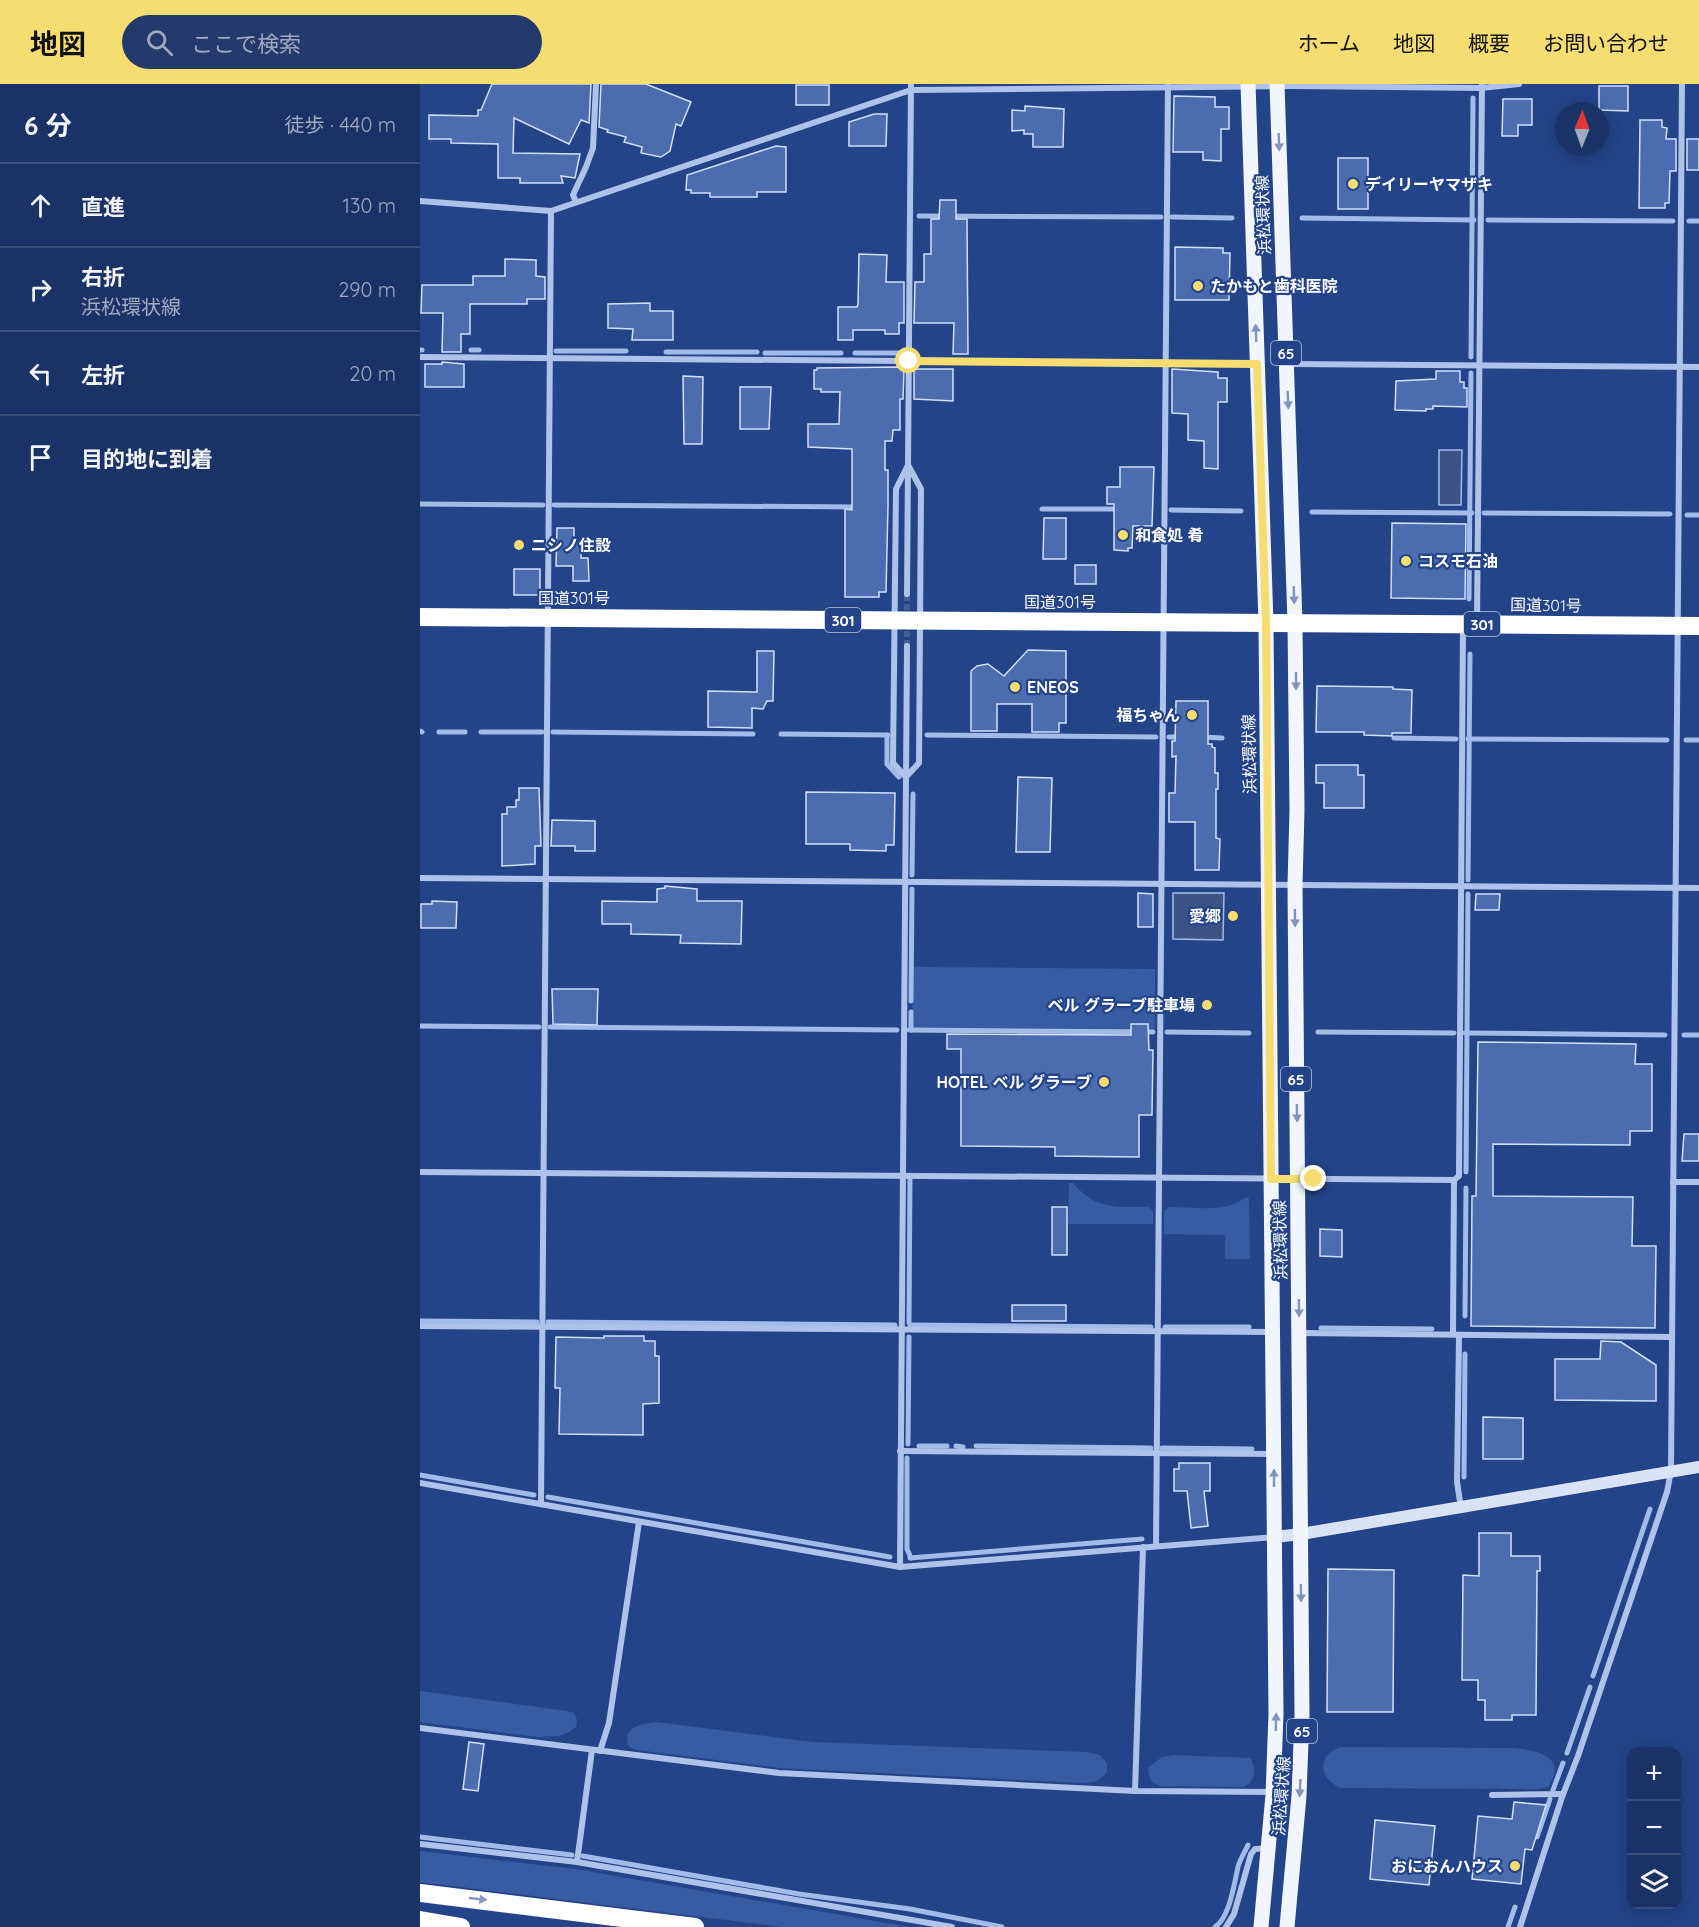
<!DOCTYPE html>
<html lang="ja">
<head>
<meta charset="utf-8">
<style>
  :root { --surface:#1a3366; --page:#233b6c; --text:#f1f3f6; --muted:#9faabf; --line:#384e7a; --accent:#f5dd71 }
  body { margin:0; font-family:Quicksand,"Noto Sans JP",sans-serif; background:var(--page); color:var(--text) }
  .controls { position:absolute; right:18px; bottom:18px; display:grid; overflow:hidden; border-radius:12px; box-shadow:0 3px 15px #0003 }
  .controls button { width:54px; height:54px; display:grid; place-items:center; padding:0; border:0; border-bottom:2px solid var(--line); background:var(--surface); color:var(--text); font:30px sans-serif }
  .compass { position:absolute; left:1135px; top:18px; width:54px; height:54px; border-radius:50%; background:var(--surface); box-shadow:0 3px 15px #0003; rotate:1deg }
  .stop { position:absolute; width:18px; height:18px; margin:-14px; border:4px solid #f5dd71; border-radius:50%; background:#fff }
  .stop.end { background:#f5dd71; border-color:#fff; box-shadow:0 2px 6px #0008 }
  .list { margin:0; padding:0; list-style:none }
  h2 { display:flex; justify-content:space-between; align-items:center; height:78px; margin:0; padding:0 24px; font-size:26px }
  h2 small { font-size:20px; font-weight:400; color:var(--muted) }
  .list li { display:grid; grid-template-columns:39px 1fr auto; gap:18px; align-items:center; box-sizing:border-box; height:84px; padding:0 24px; border-top:2px solid var(--line) }
  .list b { display:block; font-size:22px; white-space:nowrap }
  .list p { margin:0; font-size:20px; white-space:nowrap; color:var(--muted) }
  .list em { font-size:20px; font-style:normal; color:var(--muted) }
  .icon { flex:none; width:33px; height:33px; fill:none; stroke:currentColor; stroke-width:2; stroke-linecap:round; stroke-linejoin:round }
  .map { position:relative; flex:none; width:1279px; height:1843px; overflow:hidden }
  header { display:flex; align-items:center; gap:36px; box-sizing:border-box; height:84px; padding:0 30px; background:var(--accent); color:#111 }
  header strong { font-size:28px }
  nav { display:flex; gap:33px; margin-inline-start:auto; font-size:21px }
  .search { width:420px; height:54px; background:var(--page); display:flex; align-items:center; gap:15px; box-sizing:border-box; padding:0 21px; border-radius:33px; color:var(--muted); font-size:22px }
  main { display:flex }
  aside { flex:1; background:var(--surface) }
  .map>svg:first-child { display:block }
</style>
</head>
<body>
<header>
<strong>地図</strong>
<div class="search"><svg class="icon" aria-label="search" viewBox="0 0 24 24"><circle cx="10" cy="10" r="6"/><path d="M15 15l6 6"/></svg>ここで検索</div>
<nav><a>ホーム</a><a>地図</a><a>概要</a><a>お問い合わせ</a></nav>
</header>
<main>
<aside>
<h2>6 分<small>徒歩 · 440 m</small></h2>
<ul class="list">
<li><svg class="icon" aria-label="ahead" viewBox="0 0 24 24"><path d="M12 20V5M6 11l6-6 6 6"/></svg><div><b>直進</b></div><em>130 m</em></li>
<li><svg class="icon" aria-label="right" viewBox="0 0 24 24"><path d="M7 20v-9h11M14 6l5 5-5 5"/></svg><div><b>右折</b><p>浜松環状線</p></div><em>290 m</em></li>
<li><svg class="icon" aria-label="left" viewBox="0 0 24 24"><path d="M17 20v-9H6M10 6l-5 5 5 5"/></svg><div><b>左折</b></div><em>20 m</em></li>
<li><svg class="icon" aria-label="arrive" viewBox="0 0 24 24"><path d="M6 21V4h12l-3 4 3 4H6"/></svg><div><b>目的地に到着</b></div></li>
</ul>
</aside>
<div class="map">
<svg width="1279" height="1843" viewBox="0 0 1279 1843">
  <rect width="100%" height="100%" fill="#234488"/>
  <g fill="#375ca4">
    <polygon points="493,883 735,885 735,947 492,945"/>
    <path d="M649 1099H653C676 1126 696 1123 729 1123L733 1127V1140H648Z"/>
    <path d="M825 1114H829L830 1175H805V1151L744 1150V1127L749 1123C774 1123 804 1129 825 1114Z"/>
    <polygon points="0,1607 147,1627 154,1629 157,1636 156,1643 149,1648 139,1652 118,1653 0,1638"/>
    <path d="M236 1638 392 1658 667 1668 680 1671 687 1679V1689L677 1697 664 1699 359 1684 216 1666 209 1663C201 1643 221 1640 236 1638Z"/>
    <path d="M921 1663 1094 1664C1119 1667 1148 1673 1128 1703L1117 1705 920 1704C898 1693 897 1671 921 1663Z"/>
    <path d="M753 1671 830 1674C837 1684 835 1700 823 1703L741 1702 733 1699 729 1692 728 1684 742 1673Z"/>
    <polygon points="0,1767 156,1785 490,1843 363,1843 0,1798"/>
  </g>
  <g fill="#3c5485" stroke="#a2bcea" stroke-width="1.5">
    <polygon points="1019,366 1042,366 1041,421 1019,421"/>
    <polygon points="753,809 804,809 803,856 753,855"/>
  </g>
  <g fill="none" stroke-linecap="round" stroke-linejoin="round">
    <g stroke="#a2bcea" stroke-width="5">
      <polyline points="499,132 741,133"/>
      <polyline points="752,133 812,134"/>
      <polyline points="882,134 1054,136"/>
      <polyline points="1068,136 1253,137"/>
      <polyline points="1269,137 1279,137"/>
      <polyline points="0,266 2,266"/>
      <polyline points="51,266 59,266"/>
      <polyline points="136,267 206,267"/>
      <polyline points="246,268 337,268"/>
      <polyline points="345,269 421,269"/>
      <polyline points="435,269 480,269"/>
      <polyline points="1051,273 1053,14"/>
      <polyline points="0,420 123,421"/>
      <polyline points="134,421 437,423"/>
      <polyline points="622,425 700,425"/>
      <polyline points="751,426 821,427"/>
      <polyline points="892,428 1052,429"/>
      <polyline points="1064,429 1250,430"/>
      <polyline points="1267,431 1279,431"/>
      <polyline points="1049,515 1051,289"/>
      <polyline points="0,647 2,648"/>
      <polyline points="19,648 45,648"/>
      <polyline points="61,648 122,648"/>
      <polyline points="133,648 333,650"/>
      <polyline points="361,650 468,651"/>
      <polyline points="467,651 467,680 479,693"/>
      <polyline points="507,651 736,653"/>
      <polyline points="749,653 762,653"/>
      <polyline points="783,653 802,654"/>
      <polyline points="974,654 1036,655"/>
      <polyline points="1048,655 1247,656"/>
      <polyline points="1266,656 1279,656"/>
      <polyline points="492,791 493,710"/>
      <polyline points="1048,796 1050,570"/>
      <polyline points="491,917 492,805"/>
      <polyline points="0,942 119,943"/>
      <polyline points="130,943 477,946"/>
      <polyline points="489,946 733,948"/>
      <polyline points="491,946 491,928"/>
      <polyline points="747,948 829,949"/>
      <polyline points="898,948 1034,949"/>
      <polyline points="1045,949 1245,951"/>
      <polyline points="1264,951 1279,951"/>
      <polyline points="1046,1088 1048,810"/>
      <polyline points="1045,1232 1046,1104"/>
      <polyline points="0,1237 117,1238"/>
      <polyline points="128,1238 475,1241"/>
      <polyline points="489,1239 490,1092"/>
      <polyline points="490,1241 731,1243"/>
      <polyline points="745,1243 829,1243"/>
      <polyline points="901,1244 1012,1245"/>
      <polyline points="488,1360 489,1253"/>
      <polyline points="499,1362 527,1362"/>
      <polyline points="536,1362 543,1363"/>
      <polyline points="556,1362 731,1364"/>
      <polyline points="742,1364 832,1365"/>
      <polyline points="487,1374 487,1465 491,1474"/>
      <polyline points="0,1391 114,1411"/>
      <polyline points="1044,1393 1045,1270"/>
      <polyline points="128,1413 470,1473"/>
      <polyline points="490,1474 722,1455"/>
      <polyline points="1173,1592 1230,1425"/>
      <polyline points="1147,1669 1170,1603"/>
      <polyline points="1133,1706 1143,1679"/>
      <polyline points="0,1753 152,1771"/>
      <polyline points="1117,1753 1130,1715"/>
      <polyline points="163,1772 379,1810 490,1825 582,1843"/>
      <path d="M795 1843C810 1833 814 1800 818 1783 820 1775 825 1768 828 1761"/>
      <polyline points="1088,1843 1095,1823"/>
    </g>
  </g>
  <g fill="#4b6db0" stroke="#d2dff7" stroke-width="1.5">
    <polygon points="72,0 171,0 169,39 161,36 149,60 94,34 93,69 160,70 155,94 141,92 143,99 100,99 100,94 78,94 78,60 31,59 31,55 9,55 9,31 58,32 58,26 61,26"/>
    <polygon points="181,0 226,0 271,18 261,42 256,40 250,67 241,73 221,69 222,63 204,58 206,53 187,48 188,46 179,43"/>
    <rect x="376" y="1" width="33" height="20"/>
    <polygon points="1179,2 1208,2 1208,27 1179,26"/>
    <polygon points="754,12 795,13 795,23 809,23 809,45 801,45 801,77 783,76 783,68 753,68"/>
    <polygon points="1083,15 1112,15 1112,41 1098,41 1098,52 1082,52"/>
    <polygon points="605,22 644,25 643,63 613,63 613,50 604,50 604,46 592,47 592,26 605,27"/>
    <polygon points="454,30 467,30 466,62 429,62 429,38"/>
    <polygon points="1220,36 1242,36 1242,43 1247,44 1246,55 1256,55 1256,87 1250,87 1249,119 1245,119 1245,124 1219,124"/>
    <rect x="1267" y="55" width="12" height="31"/>
    <polygon points="356,62 366,63 366,108 337,108 337,113 290,113 290,109 271,109 271,106 266,106 267,91"/>
    <rect x="918" y="74" width="30" height="51"/>
    <polygon points="520,116 536,116 536,135 547,135 548,270 533,270 534,239 494,239 495,198 504,198 504,170 511,170 511,135 519,135"/>
    <polygon points="755,163 803,164 803,169 810,169 809,216 755,216"/>
    <polygon points="439,170 467,171 466,198 484,198 484,239 479,239 479,250 465,250 465,246 433,246 433,256 418,256 418,223 437,223 438,220"/>
    <polygon points="85,175 116,176 116,192 125,193 125,215 107,215 107,220 50,220 50,250 41,250 41,268 22,268 23,229 1,229 2,201 53,201 53,192 85,192"/>
    <polygon points="230,219 230,227 253,227 253,256 212,256 213,245 188,244 188,220"/>
    <polygon points="22,278 44,280 44,303 5,303 5,280 22,280"/>
    <polygon points="477,283 484,285 483,315 480,315 480,346 473,346 472,357 465,357 465,386 468,386 468,421 466,508 459,508 459,513 425,513 425,425 432,426 432,365 388,363 388,340 419,340 420,308 401,308 401,305 394,305 394,286 397,286 397,284"/>
    <polygon points="494,285 533,285 533,317 494,315"/>
    <polygon points="752,285 798,288 798,294 807,294 807,318 798,318 798,385 784,384 784,357 768,356 768,330 752,329"/>
    <polygon points="1016,287 1040,287 1040,298 1044,298 1044,304 1047,304 1047,323 1013,322 1013,325 1006,325 1006,327 975,326 976,297 1016,295"/>
    <polygon points="263,292 283,293 282,360 264,360"/>
    <polygon points="320,303 351,303 349,345 320,345"/>
    <polygon points="700,383 734,383 732,442 713,442 712,464 708,464 708,467 694,466 694,420 687,420 687,403 700,403"/>
    <polygon points="624,434 646,434 646,475 623,475"/>
    <polygon points="972,439 1046,440 1045,515 971,514"/>
    <polygon points="137,444 154,444 154,459 161,459 161,474 168,474 169,497 153,497 153,482 136,482"/>
    <rect x="655" y="481" width="21" height="19"/>
    <rect x="94" y="485" width="26" height="26"/>
    <polygon points="608,566 646,567 646,639 639,639 639,648 612,648 612,620 577,620 577,647 551,647 551,587 557,582 568,580 584,592"/>
    <polygon points="337,567 354,567 353,617 347,617 343,625 332,624 332,644 288,643 288,607 337,608"/>
    <polygon points="897,602 973,603 973,605 992,606 991,649 972,649 972,652 944,651 944,648 896,648"/>
    <polygon points="756,617 788,617 788,660 792,660 792,663 795,664 795,689 798,689 798,705 796,705 796,754 800,755 799,786 775,786 775,738 749,738 749,709 755,709 756,672 752,673 752,657 755,657"/>
    <polygon points="896,681 938,681 938,691 944,691 944,724 904,724 904,699 896,699"/>
    <polygon points="598,693 632,694 630,768 596,768"/>
    <polygon points="99,704 119,704 121,762 115,762 115,780 82,782 82,730 87,730 87,723 96,723 96,716 99,716"/>
    <polygon points="386,708 475,709 474,761 466,761 466,767 430,766 430,760 386,760"/>
    <polygon points="132,736 175,737 175,767 155,767 155,762 131,762"/>
    <polygon points="245,802 277,805 277,817 322,817 321,860 260,859 261,851 211,850 211,840 182,840 182,817 237,818 237,805 245,804"/>
    <polygon points="718,809 733,810 733,843 718,843"/>
    <polygon points="1056,810 1080,810 1079,826 1055,826"/>
    <polygon points="12,817 37,818 36,844 1,844 1,820 12,820"/>
    <polygon points="132,905 178,905 177,941 133,940"/>
    <polygon points="711,940 728,940 729,966 733,966 732,1031 719,1031 719,1073 635,1072 635,1063 541,1062 541,965 527,965 527,950 711,951"/>
    <polygon points="1058,958 1216,960 1215,980 1232,980 1232,1047 1210,1047 1210,1061 1073,1060 1073,1112 1213,1113 1212,1162 1236,1162 1235,1244 1051,1242 1052,1112 1056,1112"/>
    <polygon points="1264,1050 1279,1050 1279,1077 1262,1077"/>
    <rect x="632" y="1123" width="15" height="48"/>
    <polygon points="900,1145 922,1146 922,1173 900,1172"/>
    <rect x="592" y="1221" width="54" height="16"/>
    <polygon points="184,1252 224,1252 224,1257 235,1257 235,1272 239,1272 239,1319 223,1320 223,1351 139,1350 140,1304 135,1304 136,1253 184,1254"/>
    <polygon points="1181,1257 1201,1258 1236,1281 1236,1317 1135,1316 1135,1275 1180,1275"/>
    <polygon points="1063,1333 1103,1334 1103,1375 1063,1375"/>
    <polygon points="759,1379 790,1379 790,1407 784,1407 788,1442 771,1444 767,1407 754,1407 754,1385 759,1385"/>
    <polygon points="1059,1449 1091,1449 1091,1472 1120,1472 1120,1487 1117,1487 1116,1631 1092,1631 1092,1636 1065,1636 1065,1616 1058,1616 1058,1596 1042,1596 1043,1491 1059,1492"/>
    <polygon points="908,1485 974,1486 973,1628 907,1628"/>
    <polygon points="49,1658 64,1660 58,1707 43,1705"/>
    <polygon points="1094,1718 1126,1721 1112,1766 1105,1765 1101,1800 1052,1795 1058,1732 1092,1735"/>
    <polygon points="955,1736 1015,1742 1009,1801 950,1795"/>
  </g>
  <g fill="none" stroke-linecap="round" stroke-linejoin="round">
    <polyline stroke="#44609a" stroke-width="6" stroke-dasharray="6 3" stroke-linecap="butt" points="487,562 487,510"/>
    <g stroke="#aec3e9" stroke-width="6">
      <polyline points="0,117 131,127 491,6 874,2 1061,4 1099,0"/>
      <polyline points="156,118 153,111 166,83 173,64 176,0"/>
      <polyline points="0,273 837,280"/>
      <polyline points="866,280 1279,283"/>
      <polygon points="488,381 501,405 499,679 486,693 473,679 476,405"/>
      <polyline points="487,510 491,0"/>
      <polyline points="1057,539 1062,1"/>
      <polyline points="0,794 1279,804"/>
      <polyline points="0,1088 1034,1096"/>
      <polyline points="1253,1098 1279,1098"/>
      <polyline points="0,1242 852,1248"/>
      <polyline points="881,1249 1252,1253"/>
      <polyline points="1033,1250 1034,1096 1039,1092 1043,542"/>
      <polyline points="1039,1252 1037,1398 1041,1424"/>
      <polyline points="480,1367 852,1370"/>
      <polyline points="0,1399 480,1483 855,1453"/>
      <polyline points="121,1420 131,127"/>
      <polyline points="736,1462 748,0"/>
      <polyline points="480,1483 487,562"/>
      <polyline points="0,1644 359,1689 715,1707 853,1708"/>
      <polyline points="180,1667 189,1639 219,1438"/>
      <polyline points="715,1707 723,1463"/>
      <polyline points="1072,1711 1143,1710"/>
      <polyline points="0,1760 157,1778 532,1843"/>
      <polyline points="157,1778 172,1666"/>
      <polyline points="806,1843 814,1830 831,1770 835,1765 848,1764"/>
      <polyline points="1100,1843 1142,1713 1158,1672 1247,1408 1251,1387 1262,0"/>
    </g>
    <polyline stroke="#d9e3f8" stroke-width="12" points="855,1453 881,1450 1279,1383"/>
    <g stroke="#f1f5fe" stroke-width="15">
      <polyline points="828,0 846,539 856,1630 853,1711 841,1843"/>
      <polyline points="857,0 875,539 877,726 875,801 882,1630 879,1712 867,1843"/>
    </g>
    <g stroke="#fff" stroke-width="18">
      <polyline points="0,533 1279,542"/>
      <polyline points="0,1809 275,1843"/>
      <polyline points="0,1836 41,1843"/>
    </g>
  </g>
  <defs><path id="oneway-solid" d="M-6-.8H1V-3.2L6.5 0L1 3.2V.8H-6Z" transform="scale(1.5)"/></defs>
  <g fill="#8094bd">
    <use href="#oneway-solid" transform="translate(859 58) rotate(88)"/>
    <use href="#oneway-solid" transform="translate(836 249) rotate(-92)"/>
    <use href="#oneway-solid" transform="translate(868 316) rotate(88)"/>
    <use href="#oneway-solid" transform="translate(874 511) rotate(88)"/>
    <use href="#oneway-solid" transform="translate(876 597) rotate(90)"/>
    <use href="#oneway-solid" transform="translate(875 834) rotate(89)"/>
    <use href="#oneway-solid" transform="translate(877 1029) rotate(89)"/>
    <use href="#oneway-solid" transform="translate(879 1224) rotate(89)"/>
    <use href="#oneway-solid" transform="translate(854 1394) rotate(-90)"/>
    <use href="#oneway-solid" transform="translate(881 1509) rotate(89)"/>
    <use href="#oneway-solid" transform="translate(856 1638) rotate(-89)"/>
    <use href="#oneway-solid" transform="translate(880 1704) rotate(93)"/>
  </g>
  <use fill="#8698be" href="#oneway-solid" transform="translate(58 1815) rotate(6)"/>
  <g fill="none" stroke-linecap="round" stroke-linejoin="round">
    <polyline stroke="#f5dd71" stroke-width="8" points="489,277 837,280 846,539 851,1095 894,1095"/>
  </g>
  <g fill="#f5dd71" stroke="#234488" stroke-width="2">
    <circle cx="933" cy="100" r="6"/>
    <circle cx="778" cy="202" r="6"/>
    <circle cx="703" cy="451" r="6"/>
    <circle cx="99" cy="461" r="6"/>
    <circle cx="986" cy="477" r="6"/>
    <circle cx="595" cy="603" r="6"/>
    <circle cx="772" cy="631" r="6"/>
    <circle cx="813" cy="832" r="6"/>
    <circle cx="787" cy="921" r="6"/>
    <circle cx="684" cy="998" r="6"/>
    <circle cx="1095" cy="1782" r="6"/>
  </g>
  <g text-anchor="middle" dominant-baseline="central" stroke-width="4.5" stroke-linejoin="round" paint-order="stroke">
    <g fill="#234488" stroke="#bdc7db" stroke-width="1.5">
      <rect x="851" y="257" width="30" height="24" rx="4.5"/>
      <rect x="405" y="524" width="36" height="24" rx="4.5"/>
      <rect x="1044" y="528" width="36" height="24" rx="4.5"/>
      <rect x="861" y="983" width="30" height="24" rx="4.5"/>
      <rect x="867" y="1635" width="30" height="24" rx="4.5"/>
    </g>
    <g font-size="15" font-weight="bold" fill="#fff">
      <text x="866" y="269">65</text>
      <text x="423" y="536">301</text>
      <text x="1062" y="540">301</text>
      <text x="876" y="995">65</text>
      <text x="882" y="1647">65</text>
    </g>
    <g font-size="16" font-weight="bold" fill="#fff" stroke="#234488" text-anchor="start">
      <text x="945" y="100">デイリーヤマザキ</text>
      <text x="790" y="202">たかもと歯科医院</text>
      <text x="715" y="451">和食処 肴</text>
      <text x="111" y="461">ニシノ住設</text>
      <text x="998" y="477">コスモ石油</text>
      <text x="607" y="603">ENEOS</text>
      <text x="760" y="631" text-anchor="end">福ちゃん</text>
      <text x="801" y="832" text-anchor="end">愛郷</text>
      <text x="775" y="921" text-anchor="end">ベル グラーブ駐車場</text>
      <text x="672" y="998" text-anchor="end">HOTEL ベル グラーブ</text>
      <text x="1083" y="1782" text-anchor="end">おにおんハウス</text>
    </g>
    <g font-size="16" fill="#fff" stroke="#234488">
      <text transform="translate(843 131) rotate(-92)">浜松環状線</text>
      <text x="154" y="514">国道301号</text>
      <text x="640" y="518">国道301号</text>
      <text transform="translate(1126 521) rotate(1)">国道301号</text>
      <text transform="translate(829 670) rotate(-91)">浜松環状線</text>
      <text transform="translate(860 1156) rotate(-91)">浜松環状線</text>
      <text transform="translate(861 1712) rotate(-86)">浜松環状線</text>
    </g>
  </g>
</svg>
<div class="controls">
<button>+</button>
<button>−</button>
<button><svg class="icon" aria-label="layers" viewBox="0 0 24 24"><path d="M12 4l9 5-9 5-9-5zM3 14l9 5 9-5"/></svg></button>
</div>
<svg class="compass" viewBox="-18 -18 36 36"><path d="M0-13l5 13h-10z" fill="#e53935"/><path d="M0 13l5-13h-10z" fill="#9faabf"/></svg>
<div class="stop" style="left:489px;top:277px"></div>
<div class="stop end" style="left:894px;top:1095px"></div>
</div>
</main>
</body>
</html>
